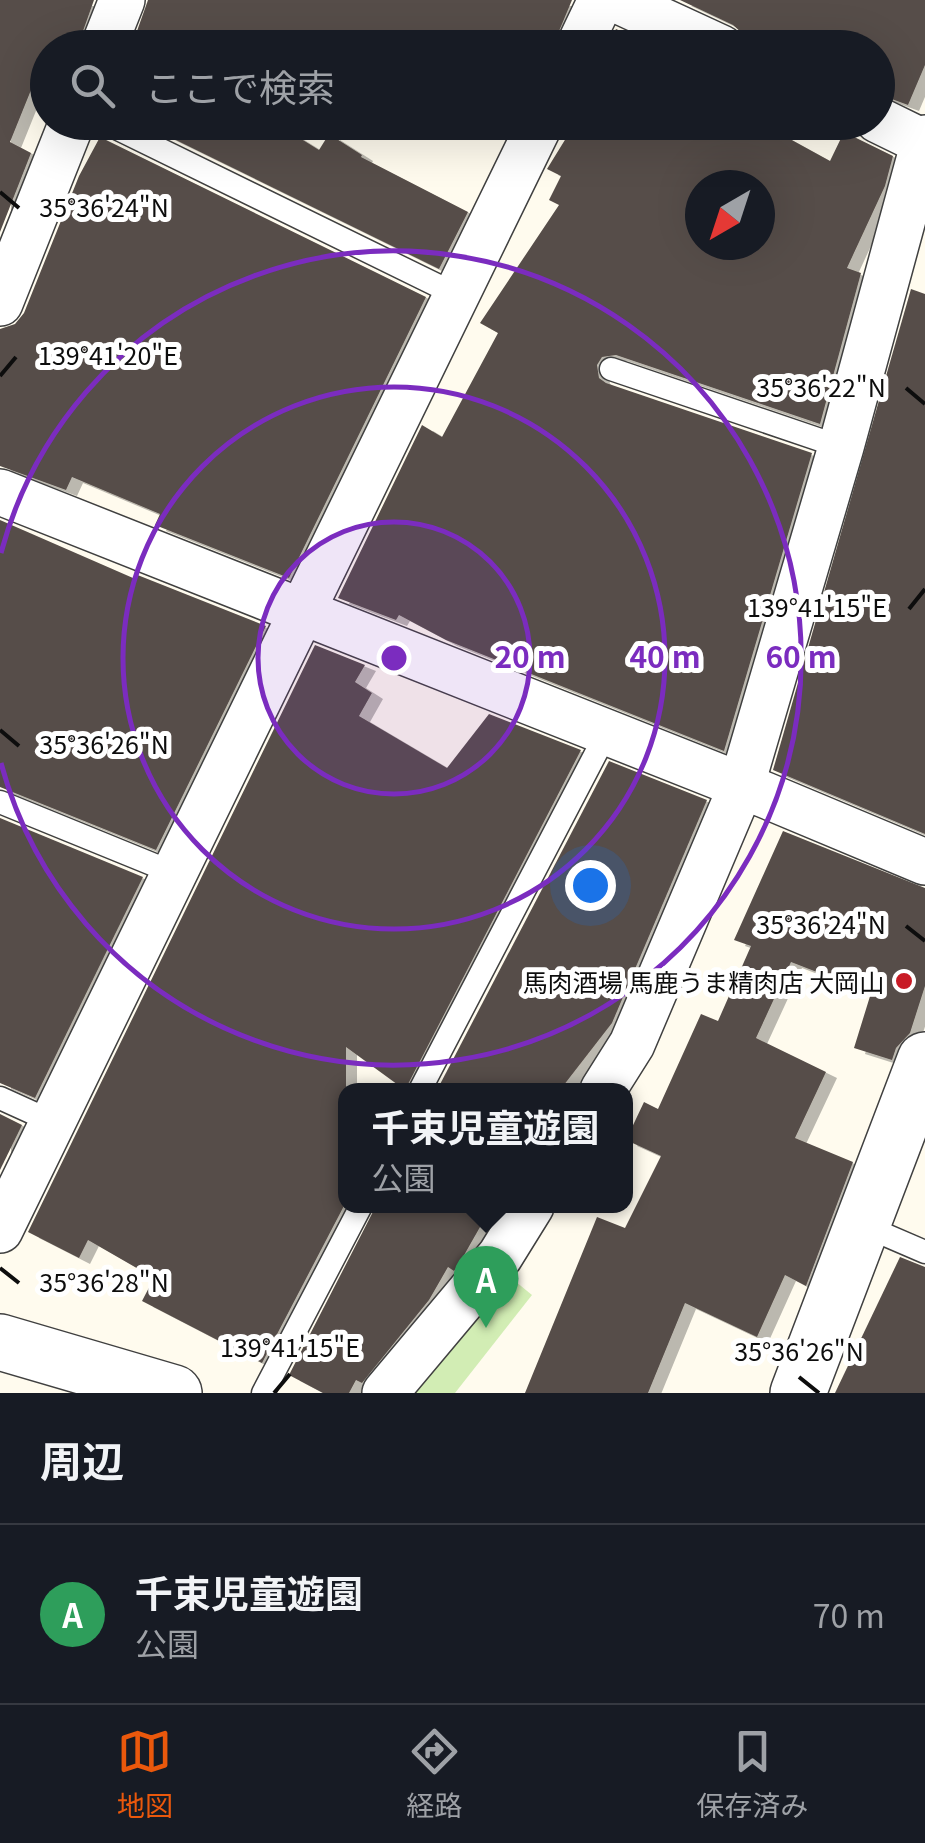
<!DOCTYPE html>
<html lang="ja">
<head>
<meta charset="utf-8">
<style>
  :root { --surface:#171b24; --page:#20242c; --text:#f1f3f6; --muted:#9ea1a6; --line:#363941; --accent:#ea580c }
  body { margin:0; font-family:Georgia,"Noto Sans JP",serif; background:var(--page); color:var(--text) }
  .compass { position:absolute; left:685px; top:170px; width:90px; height:90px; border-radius:50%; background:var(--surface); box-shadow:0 10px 40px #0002; rotate:219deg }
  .you { position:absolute; left:590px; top:885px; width:35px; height:35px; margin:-25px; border:8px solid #fff; border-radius:50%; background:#1a73e8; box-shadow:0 0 0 15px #1a73e833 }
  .badge { display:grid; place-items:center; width:65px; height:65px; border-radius:50%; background:var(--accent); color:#fff; font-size:32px; font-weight:700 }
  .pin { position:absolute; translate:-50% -82px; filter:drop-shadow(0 2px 5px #0008) }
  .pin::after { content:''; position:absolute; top:52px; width:35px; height:30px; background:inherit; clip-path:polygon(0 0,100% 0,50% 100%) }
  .popup { position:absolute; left:338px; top:1083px; width:295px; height:130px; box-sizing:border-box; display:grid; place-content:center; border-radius:20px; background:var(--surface); filter:drop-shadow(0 2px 8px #0005); font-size:32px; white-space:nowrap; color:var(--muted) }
  .popup b { font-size:38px; color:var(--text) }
  .popup::after { content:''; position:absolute; left:50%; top:100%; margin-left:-20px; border:20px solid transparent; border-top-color:var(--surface) }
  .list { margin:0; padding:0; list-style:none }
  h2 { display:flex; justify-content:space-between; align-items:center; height:130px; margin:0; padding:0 40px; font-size:42px }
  h2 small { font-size:32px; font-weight:400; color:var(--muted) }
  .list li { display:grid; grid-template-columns:65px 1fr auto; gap:30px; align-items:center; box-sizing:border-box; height:180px; padding:0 40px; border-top:2px solid var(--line) }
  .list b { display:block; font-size:38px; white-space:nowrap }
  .list p { margin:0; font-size:32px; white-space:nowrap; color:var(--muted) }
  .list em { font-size:32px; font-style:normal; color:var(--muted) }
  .icon { flex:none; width:55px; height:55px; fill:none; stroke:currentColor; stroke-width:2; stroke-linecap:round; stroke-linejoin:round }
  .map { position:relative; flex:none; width:925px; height:1393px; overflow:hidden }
  .search { position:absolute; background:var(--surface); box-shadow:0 10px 40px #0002; left:30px; right:30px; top:30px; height:110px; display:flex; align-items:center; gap:25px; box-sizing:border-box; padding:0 35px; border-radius:55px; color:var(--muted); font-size:38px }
  .sheet { height:310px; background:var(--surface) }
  nav { display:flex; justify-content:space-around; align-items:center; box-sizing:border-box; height:140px; border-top:2px solid var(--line); background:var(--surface); font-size:28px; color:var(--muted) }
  nav a { display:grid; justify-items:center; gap:5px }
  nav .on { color:var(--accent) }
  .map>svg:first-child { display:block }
</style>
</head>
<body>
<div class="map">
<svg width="925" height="1393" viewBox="0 0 925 1393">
  <defs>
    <filter id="shadow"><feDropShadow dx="11" dy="6" stdDeviation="0" flood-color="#0004"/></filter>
  </defs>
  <rect width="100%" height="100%" fill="#fffbee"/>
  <polygon fill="#d2edb4" points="510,1277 532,1295 455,1393 406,1393"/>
  <g fill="#574e49" fill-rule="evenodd" filter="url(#shadow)">
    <polygon points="0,0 94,0 77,48 48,48 10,142 31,153 0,232"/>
    <polygon points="148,0 572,0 552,48 131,48"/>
    <polygon points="680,0 925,0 925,65 908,105 878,94 878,48 811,48 772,32 761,48 747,48 743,34 733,25"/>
    <polygon points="616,29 657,48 607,48"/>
    <polygon points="139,122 274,122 319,150 329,134 362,155 361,157 468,212 439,269"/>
    <path d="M576 122H759L830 161 844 132 893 156 885 186 847 268 861 273 820 424 616 355 602 357 597 365 599 378 606 383 812 453 724 751 446 640 399 615 396 620 338 598 422 425 442 437 498 333 480 323 559 205 549 200 561 176 547 169ZM700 185H760V245H700Z"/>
    <polygon points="100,137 426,297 289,578 155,525 160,514 72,477 66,490 0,466 0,329 15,324 24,313 79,176"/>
    <polygon points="911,289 925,294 925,834 773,770"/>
    <polygon points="0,520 133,578 135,574 266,626 156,850 0,787"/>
    <polygon points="315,645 365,665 355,682 372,693 359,716 447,768 489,714 581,750 405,1090 346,1047 346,1202 262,1363 142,1301 154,1278 88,1240 79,1258 28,1232"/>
    <polygon points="609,761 707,800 612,1023 560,1090 437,1090"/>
    <polygon points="0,818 143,877 35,1098 0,1083"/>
    <polygon points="783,831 925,888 925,986 910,1033 896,1048 892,1060 854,1048 871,993 791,962 756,1038 826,1072 795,1138 853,1162 806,1286 785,1275 757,1337 685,1303 648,1393 525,1393 597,1217 625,1228 661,1156 626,1140 644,1102 658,1109 701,1014 718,1021 751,946 734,940"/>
    <polygon points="0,1114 22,1125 0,1170"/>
    <polygon points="376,1206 492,1206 459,1264 454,1271 448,1267 429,1300 362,1383 356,1380 349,1393 323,1393 289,1375"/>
    <polygon points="900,1257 925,1267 925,1393 835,1393"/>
  </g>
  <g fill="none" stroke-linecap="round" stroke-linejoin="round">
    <defs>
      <g id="service">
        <polyline points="104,122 457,295"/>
        <polyline points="611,369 841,447"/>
        <polyline points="0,802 174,873"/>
        <polyline points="420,1090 606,734"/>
        <polyline points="0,1098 53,1122"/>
        <polyline points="860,1224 925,1252"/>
        <polyline points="263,1393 361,1206"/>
      </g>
      <g id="minor">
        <polyline points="617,0 721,48"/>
        <polyline points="103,48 122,0"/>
        <polyline points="578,48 601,0"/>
        <polyline points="878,120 925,143"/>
        <polyline points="0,303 72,122"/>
        <polyline points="0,492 765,795 925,862"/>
        <polyline points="603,1090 632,1044 741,787 841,447 925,138"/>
        <polyline points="0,1230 541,122"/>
        <polyline points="385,1393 500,1256 531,1206"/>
      </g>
      <g id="tertiary">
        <polyline points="0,1342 174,1393"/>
        <polyline points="798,1393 925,1060"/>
      </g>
    </defs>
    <use href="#service" stroke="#404040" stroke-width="25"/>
    <use href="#minor" stroke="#404040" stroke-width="48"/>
    <use href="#tertiary" stroke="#404040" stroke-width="58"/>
    <use href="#service" stroke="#fff" stroke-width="22"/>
    <use href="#minor" stroke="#fff" stroke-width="45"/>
    <use href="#tertiary" stroke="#fff" stroke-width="55"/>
  </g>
  <path fill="none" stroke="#0d0d0d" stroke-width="4" d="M0 192 19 208M0 376 16 357M906 388 925 404M909 609 925 589M0 730 19 746M906 926 925 941M0 1268 19 1283M799 1377 819 1393M274 1393 290 1374"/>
  <circle cx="394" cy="658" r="136" fill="#7b2cbf" fill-opacity=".12"/>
  <g fill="none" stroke="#7b2cbf" stroke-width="5">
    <circle cx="394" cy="658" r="136"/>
    <circle cx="394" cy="658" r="271"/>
    <path d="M1 553A407 407 0 1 1 1 763"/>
  </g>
  <circle fill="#c81b25" stroke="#fff" stroke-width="4" cx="904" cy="981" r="10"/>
  <g text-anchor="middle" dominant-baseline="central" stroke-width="10" stroke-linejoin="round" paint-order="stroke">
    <g font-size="25" fill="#0d0d0d" stroke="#fff" text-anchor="end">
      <text x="884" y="981">馬肉酒場 馬鹿うま精肉店 大岡山</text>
    </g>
  </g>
  <g font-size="25" text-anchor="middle" fill="#0d0d0d" stroke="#fff" stroke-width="10" stroke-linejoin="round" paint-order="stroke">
    <text x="104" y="217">35°36'24"N</text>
    <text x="108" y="365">139°41'20"E</text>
    <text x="821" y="397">35°36'22"N</text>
    <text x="817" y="617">139°41'15"E</text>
    <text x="104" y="754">35°36'26"N</text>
    <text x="821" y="934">35°36'24"N</text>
    <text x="104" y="1292">35°36'28"N</text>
    <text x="290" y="1357">139°41'15"E</text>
    <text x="799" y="1361">35°36'26"N</text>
  </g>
  <circle cx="394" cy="658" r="15" fill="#7b2cbf" stroke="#fff" stroke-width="5"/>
  <g font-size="30" text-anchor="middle" font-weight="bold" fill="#7b2cbf" stroke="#fff" stroke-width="10" stroke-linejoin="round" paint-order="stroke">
    <text x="530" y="668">20 m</text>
    <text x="665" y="668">40 m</text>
    <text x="801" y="668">60 m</text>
  </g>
</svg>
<svg class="compass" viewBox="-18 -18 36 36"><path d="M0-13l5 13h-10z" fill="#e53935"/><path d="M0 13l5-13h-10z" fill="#9ea1a6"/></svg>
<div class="you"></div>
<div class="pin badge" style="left:486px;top:1328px;background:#2e9e5b">A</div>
<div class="popup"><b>千束児童遊園</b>公園</div>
<div class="search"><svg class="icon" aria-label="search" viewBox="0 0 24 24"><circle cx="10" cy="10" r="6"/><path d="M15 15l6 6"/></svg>ここで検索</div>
</div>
<section class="sheet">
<h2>周辺<small></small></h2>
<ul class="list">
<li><span class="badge" style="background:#2e9e5b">A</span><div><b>千束児童遊園</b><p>公園</p></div><em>70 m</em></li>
</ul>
</section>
<nav>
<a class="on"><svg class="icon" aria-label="map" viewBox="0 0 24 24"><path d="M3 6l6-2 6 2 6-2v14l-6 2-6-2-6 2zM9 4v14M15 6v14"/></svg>地図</a>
<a><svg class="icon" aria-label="directions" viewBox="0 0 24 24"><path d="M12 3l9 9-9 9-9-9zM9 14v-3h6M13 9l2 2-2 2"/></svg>経路</a>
<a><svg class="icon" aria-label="saved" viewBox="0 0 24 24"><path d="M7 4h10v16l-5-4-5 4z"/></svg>保存済み</a>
</nav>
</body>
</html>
